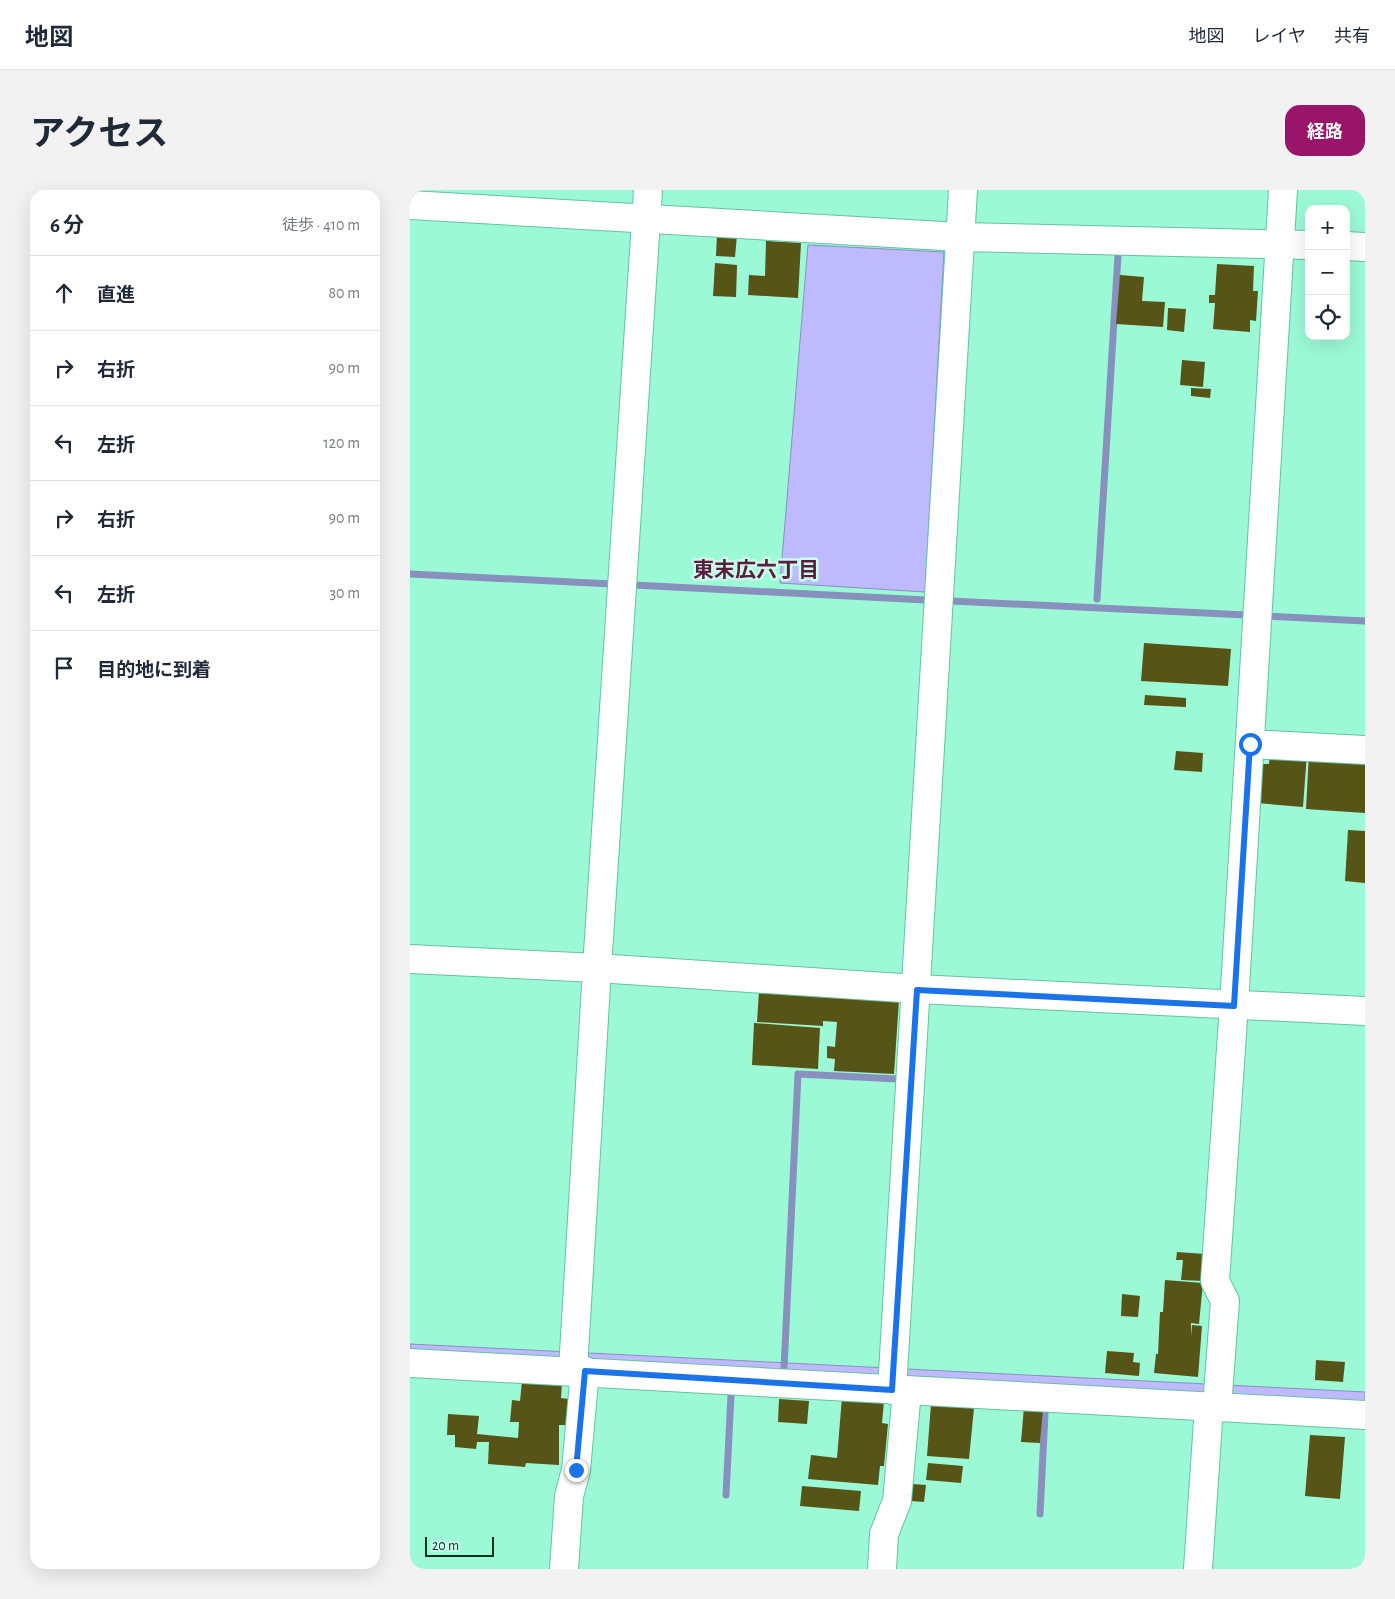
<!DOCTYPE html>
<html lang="ja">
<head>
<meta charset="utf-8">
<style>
  :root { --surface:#fff; --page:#f2f2f3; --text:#1f2937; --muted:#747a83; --line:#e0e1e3; --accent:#991569 }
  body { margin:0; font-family:"Alegreya Sans","Noto Sans JP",sans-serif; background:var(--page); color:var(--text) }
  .controls { position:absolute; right:15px; top:15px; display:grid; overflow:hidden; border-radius:10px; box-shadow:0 5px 20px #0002 }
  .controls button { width:45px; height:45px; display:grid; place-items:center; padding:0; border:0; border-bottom:1px solid var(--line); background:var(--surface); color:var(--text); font:25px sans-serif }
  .scale { position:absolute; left:15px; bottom:12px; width:69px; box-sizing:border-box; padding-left:5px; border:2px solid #063023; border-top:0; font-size:14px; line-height:18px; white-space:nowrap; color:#063023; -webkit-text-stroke:4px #c9fee8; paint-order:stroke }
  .stop { position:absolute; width:15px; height:15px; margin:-11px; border:4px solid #1a73e8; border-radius:50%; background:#fff }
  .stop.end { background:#1a73e8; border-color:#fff; box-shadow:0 1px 5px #0008 }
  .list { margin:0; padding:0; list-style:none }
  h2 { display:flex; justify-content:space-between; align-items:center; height:65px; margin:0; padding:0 20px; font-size:21px }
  h2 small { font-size:16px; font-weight:400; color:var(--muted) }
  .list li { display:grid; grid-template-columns:32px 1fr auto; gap:15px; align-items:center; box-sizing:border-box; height:75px; padding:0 20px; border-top:1px solid var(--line) }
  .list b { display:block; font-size:19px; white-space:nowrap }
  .list em { font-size:16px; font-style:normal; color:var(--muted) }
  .icon { flex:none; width:28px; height:28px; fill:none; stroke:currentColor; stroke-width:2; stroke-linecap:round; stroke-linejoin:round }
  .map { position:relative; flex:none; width:955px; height:1379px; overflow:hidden; border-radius:15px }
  header { display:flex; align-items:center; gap:30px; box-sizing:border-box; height:70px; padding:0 25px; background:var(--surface); border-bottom:1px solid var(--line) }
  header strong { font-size:24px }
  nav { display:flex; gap:28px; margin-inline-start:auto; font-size:18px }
  .intro { display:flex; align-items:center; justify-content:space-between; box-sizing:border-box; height:120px; padding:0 30px }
  h1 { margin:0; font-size:35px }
  .button { padding:12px 22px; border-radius:15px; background:var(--accent); color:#fff; font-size:18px; font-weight:700 }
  main { display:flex; gap:30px; padding:0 30px }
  aside { flex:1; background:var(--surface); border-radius:15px; box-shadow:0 5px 20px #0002 }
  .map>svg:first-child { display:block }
</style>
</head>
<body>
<header>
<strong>地図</strong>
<nav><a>地図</a><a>レイヤ</a><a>共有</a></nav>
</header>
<div class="intro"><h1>アクセス</h1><a class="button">経路</a></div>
<main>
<aside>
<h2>6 分<small>徒歩 · 410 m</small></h2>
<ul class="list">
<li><svg class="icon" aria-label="ahead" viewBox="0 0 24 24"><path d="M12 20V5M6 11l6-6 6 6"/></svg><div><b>直進</b></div><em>80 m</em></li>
<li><svg class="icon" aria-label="right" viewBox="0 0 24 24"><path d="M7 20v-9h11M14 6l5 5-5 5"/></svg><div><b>右折</b></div><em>90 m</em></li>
<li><svg class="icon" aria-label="left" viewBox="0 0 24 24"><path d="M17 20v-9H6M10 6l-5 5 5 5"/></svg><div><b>左折</b></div><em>120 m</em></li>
<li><svg class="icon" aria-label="right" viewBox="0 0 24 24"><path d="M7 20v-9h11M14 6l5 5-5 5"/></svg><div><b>右折</b></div><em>90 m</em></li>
<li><svg class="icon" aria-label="left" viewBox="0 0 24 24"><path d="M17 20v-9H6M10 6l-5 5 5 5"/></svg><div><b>左折</b></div><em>30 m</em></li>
<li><svg class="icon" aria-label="arrive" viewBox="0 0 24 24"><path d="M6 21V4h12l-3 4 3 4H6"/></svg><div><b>目的地に到着</b></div></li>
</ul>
</aside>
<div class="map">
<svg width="955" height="1379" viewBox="0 0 955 1379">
  <rect width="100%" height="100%" fill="#9cf9d6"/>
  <g fill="#bfb9ff" stroke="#8890bd">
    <polygon points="398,55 534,62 515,402 370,393"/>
    <polygon points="0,1154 955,1202 955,1214 0,1164"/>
  </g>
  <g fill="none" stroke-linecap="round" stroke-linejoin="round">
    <g stroke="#8890bd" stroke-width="7">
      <polyline points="0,384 202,394"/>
      <polyline points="224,395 515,410"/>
      <polyline points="687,409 708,65"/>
      <polyline points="541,411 836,425"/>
      <polyline points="855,426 955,431"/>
      <polyline points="374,1179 388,884 488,889"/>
      <polyline points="316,1305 321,1205"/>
      <polyline points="630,1324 635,1223"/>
    </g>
  </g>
  <g fill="#565416">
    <polygon points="307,44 327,45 325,67 306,66"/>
    <polygon points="356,51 391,53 388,108 338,105 339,85 355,86"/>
    <polygon points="305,73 327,75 326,107 303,106"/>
    <polygon points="807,74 844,76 843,101 848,101 846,131 840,130 840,142 803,139 805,113 799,113 799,105 805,105"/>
    <polygon points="710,85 734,87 732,111 755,112 753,137 706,134"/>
    <polygon points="758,118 776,119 774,142 757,140"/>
    <polygon points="772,170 795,172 793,197 770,195"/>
    <polygon points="781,198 801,199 800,208 781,206"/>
    <polygon points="734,453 821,459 818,496 731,491"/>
    <polygon points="735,505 776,508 776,517 734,515"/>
    <polygon points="766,561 793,563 792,582 764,580"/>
    <polygon points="860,561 897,563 893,617 847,613 850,574 859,574"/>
    <polygon points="899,563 922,564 922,574 922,564 955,566 955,623 896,619"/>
    <polygon points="938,640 955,641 955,693 935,691"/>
    <polygon points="349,801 489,810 484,884 424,881 425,869 417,868 417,856 425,857 427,832 413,831 413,836 347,832"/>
    <polygon points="344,833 410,838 408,879 342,875"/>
    <polygon points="767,1062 795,1064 793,1091 771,1090 773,1070 766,1070"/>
    <polygon points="755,1090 793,1093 789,1134 781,1133 781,1146 782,1135 792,1136 788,1187 744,1183 746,1164 748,1164 750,1122 753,1122"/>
    <polygon points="712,1104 730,1106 728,1127 711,1126"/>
    <polygon points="697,1161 724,1163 723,1172 730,1173 729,1186 695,1183"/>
    <polygon points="906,1170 935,1172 933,1192 905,1190"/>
    <polygon points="112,1191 152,1193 151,1208 159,1209 157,1235 149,1235 149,1275 116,1273 115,1277 78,1274 79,1252 67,1252 66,1259 45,1257 45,1245 37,1245 38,1224 69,1226 67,1244 108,1248 109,1232 100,1232 102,1210 110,1211"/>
    <polygon points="432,1207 474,1211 472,1233 478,1234 474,1276 470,1276 468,1295 398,1289 401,1265 427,1268"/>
    <polygon points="369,1209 399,1211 397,1234 368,1232"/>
    <polygon points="521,1214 564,1218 559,1269 517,1266"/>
    <polygon points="614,1217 633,1219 630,1253 611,1252"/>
    <polygon points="900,1245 935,1247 930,1309 895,1306"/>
    <polygon points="518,1273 553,1276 551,1293 516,1290"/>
    <polygon points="503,1294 516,1295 514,1312 501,1311"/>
    <polygon points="392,1296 451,1301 449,1321 390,1316"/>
  </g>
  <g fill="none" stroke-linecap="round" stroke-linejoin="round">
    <defs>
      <g id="minor">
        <polyline points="0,15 550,47 899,55"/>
        <polyline points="936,56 955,57"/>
        <polyline points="840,554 955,560"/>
        <polyline points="0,769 187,778 507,799 955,821"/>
        <polyline points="0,1173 955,1225"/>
        <polyline points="163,1180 187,778 238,0"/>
        <polyline points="482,1200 553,0"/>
        <polyline points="807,1217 815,1111 805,1091 824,815 873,0"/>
        <polyline points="154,1379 159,1306 166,1280 175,1181"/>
        <polyline points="472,1379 474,1344 487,1311 497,1201"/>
        <polyline points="788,1379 799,1216"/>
      </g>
    </defs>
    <use href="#minor" stroke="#66c2a1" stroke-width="30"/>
    <use href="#minor" stroke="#fff" stroke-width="28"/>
  </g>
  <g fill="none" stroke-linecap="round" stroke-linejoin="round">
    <polyline stroke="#1a73e8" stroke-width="6" points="166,1280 175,1181 482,1200 507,800 824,816 840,554"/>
  </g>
  <g text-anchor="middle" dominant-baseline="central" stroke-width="5" stroke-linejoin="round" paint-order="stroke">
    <g font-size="21" font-weight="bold" fill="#5a1d40" stroke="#c9fee8">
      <text x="346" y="380">東末広六丁目</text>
    </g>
  </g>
</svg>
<div class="controls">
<button>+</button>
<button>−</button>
<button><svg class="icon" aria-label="locate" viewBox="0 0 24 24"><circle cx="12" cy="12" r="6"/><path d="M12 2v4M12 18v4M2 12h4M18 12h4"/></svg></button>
</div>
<div class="scale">20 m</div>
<div class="stop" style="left:840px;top:554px"></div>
<div class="stop end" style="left:166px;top:1280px"></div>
</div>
</main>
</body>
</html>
